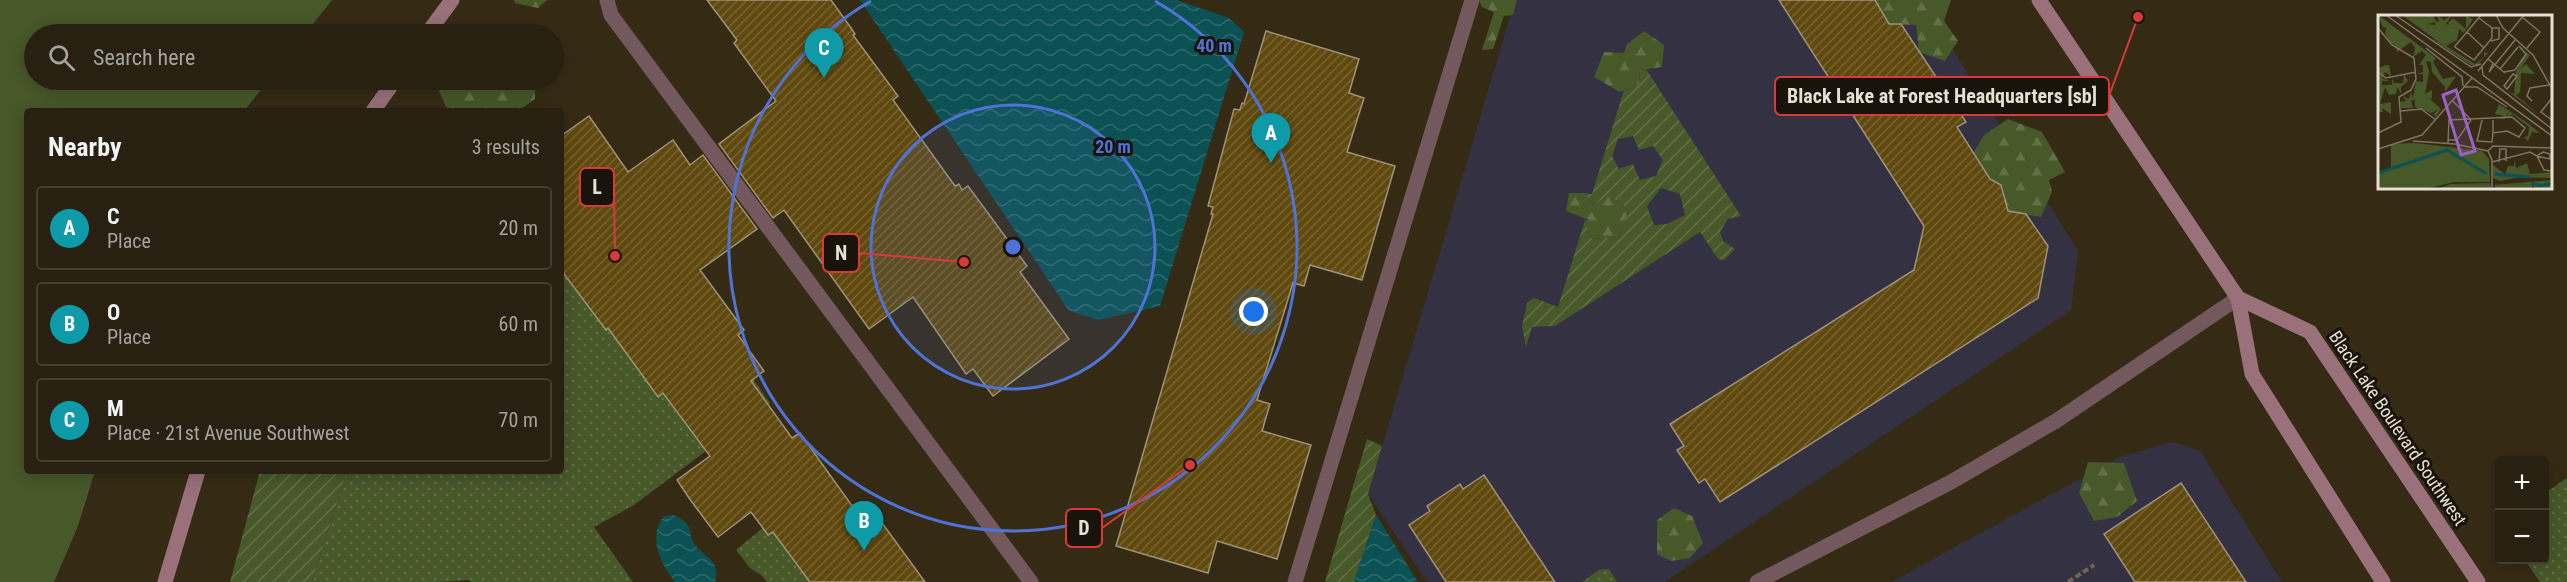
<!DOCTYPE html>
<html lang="en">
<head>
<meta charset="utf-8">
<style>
  :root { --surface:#282010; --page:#302819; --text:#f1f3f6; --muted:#a5a39f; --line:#443e30; --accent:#b45309 }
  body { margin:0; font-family:"Roboto Condensed",sans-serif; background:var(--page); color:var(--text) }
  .controls { position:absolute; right:18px; bottom:18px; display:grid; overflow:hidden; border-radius:6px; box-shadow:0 3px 15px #0003 }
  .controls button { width:54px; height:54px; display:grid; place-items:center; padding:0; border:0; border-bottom:2px solid var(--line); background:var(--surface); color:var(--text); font:30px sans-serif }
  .you { position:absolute; left:1254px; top:312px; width:21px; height:21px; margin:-15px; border:4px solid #fff; border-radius:50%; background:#1a73e8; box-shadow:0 0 0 9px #1a73e833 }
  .badge { display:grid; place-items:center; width:39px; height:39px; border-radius:50%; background:var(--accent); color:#fff; font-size:20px; font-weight:700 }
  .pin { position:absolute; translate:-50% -50px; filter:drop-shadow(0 2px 3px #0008) }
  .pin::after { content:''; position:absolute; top:32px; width:21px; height:18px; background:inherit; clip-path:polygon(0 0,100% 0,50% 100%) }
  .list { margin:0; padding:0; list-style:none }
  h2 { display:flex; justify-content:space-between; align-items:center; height:78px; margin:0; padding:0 24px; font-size:26px }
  h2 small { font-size:20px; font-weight:400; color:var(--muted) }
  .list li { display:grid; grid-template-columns:39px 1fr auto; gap:18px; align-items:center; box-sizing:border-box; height:84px; margin:0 12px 12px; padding:0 12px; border:2px solid var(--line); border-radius:6px }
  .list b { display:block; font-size:22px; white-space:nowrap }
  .list p { margin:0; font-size:20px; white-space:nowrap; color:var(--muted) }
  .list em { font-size:20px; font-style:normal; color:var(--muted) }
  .icon { flex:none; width:33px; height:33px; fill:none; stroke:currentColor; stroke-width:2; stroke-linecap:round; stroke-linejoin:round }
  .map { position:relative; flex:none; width:2567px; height:582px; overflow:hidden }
  .search { position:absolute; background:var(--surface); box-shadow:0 3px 15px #0003; left:24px; top:24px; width:540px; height:66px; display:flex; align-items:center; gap:15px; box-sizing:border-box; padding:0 21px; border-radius:33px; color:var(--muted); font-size:22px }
  .panel { position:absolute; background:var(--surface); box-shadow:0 3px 15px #0003; left:24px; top:108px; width:540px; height:366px; border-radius:6px }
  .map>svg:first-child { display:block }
</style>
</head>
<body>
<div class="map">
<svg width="2567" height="582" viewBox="0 0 2567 582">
  <defs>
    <pattern id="grass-dots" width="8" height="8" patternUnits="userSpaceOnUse" patternTransform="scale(1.5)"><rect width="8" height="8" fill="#475829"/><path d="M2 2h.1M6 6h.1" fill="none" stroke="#627047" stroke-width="1.8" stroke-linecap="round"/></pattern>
    <pattern id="forest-firs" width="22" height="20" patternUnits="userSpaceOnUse" patternTransform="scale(1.5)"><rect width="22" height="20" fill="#475829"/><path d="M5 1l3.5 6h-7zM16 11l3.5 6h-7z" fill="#627047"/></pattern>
    <pattern id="garden-furrows" width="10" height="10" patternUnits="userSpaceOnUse" patternTransform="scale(1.5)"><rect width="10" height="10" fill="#475829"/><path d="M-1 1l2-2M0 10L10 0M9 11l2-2" fill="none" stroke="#627047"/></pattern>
    <pattern id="water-waves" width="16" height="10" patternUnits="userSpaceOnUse" patternTransform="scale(1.5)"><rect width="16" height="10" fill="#0c5153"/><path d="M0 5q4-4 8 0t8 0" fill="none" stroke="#2f6a6b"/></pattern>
    <pattern id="building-hatch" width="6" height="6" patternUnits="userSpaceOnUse" patternTransform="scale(1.5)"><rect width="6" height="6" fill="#60490e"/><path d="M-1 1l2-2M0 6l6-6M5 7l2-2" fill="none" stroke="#776330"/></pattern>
  </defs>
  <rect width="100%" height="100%" fill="#352b15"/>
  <g fill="#343142">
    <polygon points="1515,0 1922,0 2078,251 2071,310 1665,582 1427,582 1368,494"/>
    <polygon points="2172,442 2200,451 2282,582 1891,582 2120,457"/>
  </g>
  <g fill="url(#grass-dots)">
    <polygon points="561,270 605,330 613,325 641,373 658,396 663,393 687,426 753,379 770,403 634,505 594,527 633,582 471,582 469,580 441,582 312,582 347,471 561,471"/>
    <polygon points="2567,478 2567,582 2540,582 2525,560 2544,560 2545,493"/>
    <polygon points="788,522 797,564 810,582 767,582 761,575 750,568 736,550 763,528 768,535"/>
    <polygon points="1609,569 1617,582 1582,582 1599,570"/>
  </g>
  <g fill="url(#forest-firs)">
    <polygon points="514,0 547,0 538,8 515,3"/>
    <polygon points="1479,0 1517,0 1513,15 1504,16 1493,49 1482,50 1494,12 1482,7"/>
    <polygon points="1875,0 1951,0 1944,21 1958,41 1945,61 1919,52 1916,25 1889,24"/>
    <polygon points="1644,31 1664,45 1662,67 1640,70 1639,84 1620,92 1594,77 1604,52 1624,53 1627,44"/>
    <polygon points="444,80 535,80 535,99 518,111 496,109 448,111 439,91"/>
    <polygon points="2008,119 2042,132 2065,172 2049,180 2052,192 2041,217 2008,211 1974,152 1984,135"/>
    <polygon points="1569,193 1584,193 1593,205 1609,195 1629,210 1619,237 1592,239 1587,229 1589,220 1566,211"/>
    <polygon points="2088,462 2124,463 2137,501 2117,517 2094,521 2079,493"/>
    <polygon points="1674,508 1692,516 1703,543 1690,558 1671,561 1657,554 1657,520"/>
  </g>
  <polygon fill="#475829" points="0,0 332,0 305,34 34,34 34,80 269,80 244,111 27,111 27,471 95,471 78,526 54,582 0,582"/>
  <g fill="url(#garden-furrows)" fill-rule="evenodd">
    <path d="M1646 69 1741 216 1728 219 1720 232 1723 241 1735 249 1724 260 1718 259 1700 232 1555 326 1532 327 1526 347 1522 327 1527 303 1534 298 1558 307 1585 220H1590L1587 229 1592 239 1619 237 1629 210 1609 195 1593 205 1584 193 1592 194 1624 90 1639 84 1640 70ZM1633 136 1639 150 1653 146 1663 160 1656 176 1640 180 1633 164 1619 169 1612 156 1618 139ZM1661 188 1680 194 1685 215 1667 224 1654 225 1647 206Z"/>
    <polygon points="1367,439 1382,446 1368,494 1376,515 1354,582 1325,582"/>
    <polygon points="260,471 347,471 312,582 230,582"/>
  </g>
  <g fill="url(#water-waves)">
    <polygon points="860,0 1177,0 1229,18 1244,32 1160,306 1099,320 1069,311"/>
    <path d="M673 515C697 524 685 534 697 547 709 560 720 562 715 582H675C661 564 647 537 664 516Z"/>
    <polygon points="1376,515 1418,582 1354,582"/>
  </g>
  <g fill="url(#building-hatch)" stroke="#9e9279" stroke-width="1.5">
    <polygon points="707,0 831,0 851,28 855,34 853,35 898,96 893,100 955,186 959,184 962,190 968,186 1027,266 1020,272 1069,339 993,396 973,369 966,374 913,297 869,329 784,210 773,218 719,144 776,101 734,43 737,40"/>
    <polygon points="1779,0 1875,0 1889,24 1901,24 1966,122 1957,127 1990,179 2001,185 2008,211 2026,214 2048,246 2038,298 1720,502 1705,479 1699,483 1677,450 1684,446 1670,424 1914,270 1924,226"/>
    <polygon points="1266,31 1359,59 1349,93 1364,98 1347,152 1395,166 1362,280 1310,265 1304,286 1293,283 1257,400 1270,404 1262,431 1311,445 1277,559 1217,541 1208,573 1116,546 1213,214 1211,214 1213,207 1208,206 1234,109 1240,110 1242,103 1244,104"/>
    <polygon points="589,116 628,172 673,140 690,165 703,155 757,229 700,270 744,330 738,335 764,371 751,381 792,438 800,433 860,517 872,509 925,582 810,582 773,532 768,535 751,512 718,537 689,498 677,480 710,456 663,393 658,397 608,328 606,330 561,270 561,136"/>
    <polygon points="1484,475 1555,582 1446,582 1409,525 1430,511 1427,506 1460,484 1463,489"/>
    <polygon points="2181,483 2246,582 2135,582 2104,534"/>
  </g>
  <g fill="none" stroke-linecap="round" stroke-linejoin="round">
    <polyline stroke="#6e6552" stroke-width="4" stroke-dasharray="6 3" stroke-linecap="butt" points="2068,582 2094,565"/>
    <g stroke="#73595e" stroke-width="15">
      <polyline points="607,0 611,15 1031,582"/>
      <polyline points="1295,582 1472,0"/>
      <polyline points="1757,582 1951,482 2056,421 2238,298"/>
    </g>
    <g stroke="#9a717a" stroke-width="15">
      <polyline points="2039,0 2238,298 2252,374 2383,582"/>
      <polyline points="427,34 452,0"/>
      <polyline points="373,111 395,80"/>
      <polyline points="2238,298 2310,332 2478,582"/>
      <polyline points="165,582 198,471"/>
    </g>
  </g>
  <circle cx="1013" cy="247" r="142" fill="#4f72d6" fill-opacity=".12"/>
  <g fill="none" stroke="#4f72d6" stroke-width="3">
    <circle cx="1013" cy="247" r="142"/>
    <path d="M1155 1A284 284 0 1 1 871 1"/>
  </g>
  <g text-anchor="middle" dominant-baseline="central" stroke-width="6" stroke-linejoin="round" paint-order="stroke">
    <g font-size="18" fill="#e6dfd2" stroke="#19140b">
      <text transform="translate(2398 428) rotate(56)">Black Lake Boulevard Southwest</text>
    </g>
  </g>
  <g transform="translate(2378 15)">
    <rect width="174" height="174" fill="#352b15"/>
    <path d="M112 168 113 173 58 174 73 169Z" fill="#475829"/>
    <path d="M0 0 58 43 55 47 65 64 78 61 67 77V72L54 57 53 47 48 46 51 57 47 79 54 75V84L51 83 63 94 58 102 55 99 61 94 53 98 37 92V84L33 86 35 93H23L22 87 28 86 25 81 31 84 33 77 35 83 38 66 45 67V59H39L45 57V50H41L48 40 44 36 35 42 37 33 33 27 19 37 12 14 6 19 9 13 5 12ZM24 0H55L58 7 49 9 50 17 64 18 67 24 76 16 79 24 65 30ZM148 37 152 40 142 54 148 49 157 59 143 58 142 77 138 80 161 100 131 77 136 79 138 57ZM8 50H11L13 61 7 57 4 63 11 66H4V70H14V63L16 68H25L26 59 30 66 23 72V79L19 72 18 79 11 80 7 72 2 89 13 87V99L4 93 5 97H0V60L3 61 0 53ZM121 89 148 107 162 118 154 117 150 126 146 122 150 121 151 112 134 99 129 104 131 97 127 104H122L126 101 117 99ZM136 144 138 153 149 148 152 159 174 157V163L141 162 122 166 115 163V150L127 159 130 151H136ZM174 165V174H157L155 170 153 174H119L116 170Z" fill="#475829"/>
    <path d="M13 12 29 25 24 33 13 28 7 19ZM37 128 104 136 111 144 112 167H76L47 174H0V158L13 153V129Z" fill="#475829"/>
    <path d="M59 0 66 5 74 0 68 9 72 10 70 8 75 3 88 14V1L95 4 86 18 81 14 79 25 68 31 97 49 106 42V37L110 38 99 50H93L52 23 66 30 76 25 75 20 67 24 50 19 49 9 57 10 58 4 59 7H61Z" fill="#475829"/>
    <path fill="none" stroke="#0c5153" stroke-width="3" d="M0 158 69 135 109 159M116 159 152 162M153 168 162 171 174 168"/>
    <path fill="none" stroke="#7c7361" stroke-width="1.5" d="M8 0 174 121M17 0 93 52 103 49M118 0 125 13 155 40 174 74M144 2 162 17 149 33M101 3 114 13V23L96 45 77 32V31L89 17 103 0M0 13 14 30 36 43 38 64 33 75 21 82 23 107 0 118M89 17 106 33M113 26 121 24V13H114M48 33 84 62 85 71M110 44 127 58M115 48 111 57 137 25M104 52 105 60 174 114M122 54 140 32M100 56 146 0M0 57 8 63 38 57M126 57 137 55 148 39 141 31M135 59 139 61 129 74 126 71ZM86 72H99L129 92M174 83 163 97 174 105M74 85 93 105M154 86 149 81 152 73 171 70M23 96 43 94 58 105M104 105 99 126 114 127 115 118M70 125H79L93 105M35 126 77 129 110 136M70 128 71 105 134 102 147 113 141 122 129 116 115 118V105M0 134 44 120 94 63M110 136 115 131 174 133M110 136 114 145V174M165 137 172 139V144L159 141ZM114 147 152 137 159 141 166 155 174 156M121 147 122 134H128V146"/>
    <path fill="#9b62c5" fill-opacity="0.15" stroke="#9b62c5" stroke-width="3" d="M78 75 97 136 83 140 65 80Z"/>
    <rect width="174" height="174" fill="none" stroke="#e6dfd2" stroke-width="3"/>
  </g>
  <circle cx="1013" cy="247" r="9" fill="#4f72d6" stroke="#19140b" stroke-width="3"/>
  <g font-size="18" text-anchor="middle" font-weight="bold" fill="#4f72d6" stroke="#19140b" stroke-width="6" stroke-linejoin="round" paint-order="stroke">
    <text x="1214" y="52">40 m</text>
    <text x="1113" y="153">20 m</text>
  </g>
  <path fill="none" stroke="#d83a39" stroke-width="2" d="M2138 17L2109 96M615 256L614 187M964 262L859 253M1190 465L1102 528"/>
  <g fill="#d83a39" stroke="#19140b" stroke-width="2">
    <circle cx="2138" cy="17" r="6"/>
    <circle cx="615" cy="256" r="6"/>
    <circle cx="964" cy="262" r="6"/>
    <circle cx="1190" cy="465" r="6"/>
  </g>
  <g fill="#19140b" stroke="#d83a39" stroke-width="2">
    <rect x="1775" y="77" width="334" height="38" rx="6"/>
    <rect x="580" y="168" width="34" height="38" rx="6"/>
    <rect x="823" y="234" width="36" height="38" rx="6"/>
    <rect x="1066" y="509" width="36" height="38" rx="6"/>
  </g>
  <g font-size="20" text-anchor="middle" font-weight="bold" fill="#e6dfd2">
    <text x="1942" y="103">Black Lake at Forest Headquarters [sb]</text>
    <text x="597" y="194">L</text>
    <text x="841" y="260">N</text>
    <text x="1084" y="535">D</text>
  </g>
</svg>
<div class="controls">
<button>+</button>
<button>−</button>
</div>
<div class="you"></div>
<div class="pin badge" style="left:1271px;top:163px;background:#0f9aa8">A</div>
<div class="pin badge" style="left:864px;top:551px;background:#0f9aa8">B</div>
<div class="pin badge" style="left:824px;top:78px;background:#0f9aa8">C</div>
<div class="search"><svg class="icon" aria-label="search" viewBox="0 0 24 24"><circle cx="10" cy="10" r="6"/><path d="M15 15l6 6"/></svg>Search here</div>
<section class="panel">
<h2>Nearby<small>3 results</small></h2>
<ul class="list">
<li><span class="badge" style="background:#0f9aa8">A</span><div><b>C</b><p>Place</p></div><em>20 m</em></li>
<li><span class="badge" style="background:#0f9aa8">B</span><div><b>O</b><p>Place</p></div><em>60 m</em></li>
<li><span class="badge" style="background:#0f9aa8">C</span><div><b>M</b><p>Place · 21st Avenue Southwest</p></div><em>70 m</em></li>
</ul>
</section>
</div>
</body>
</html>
